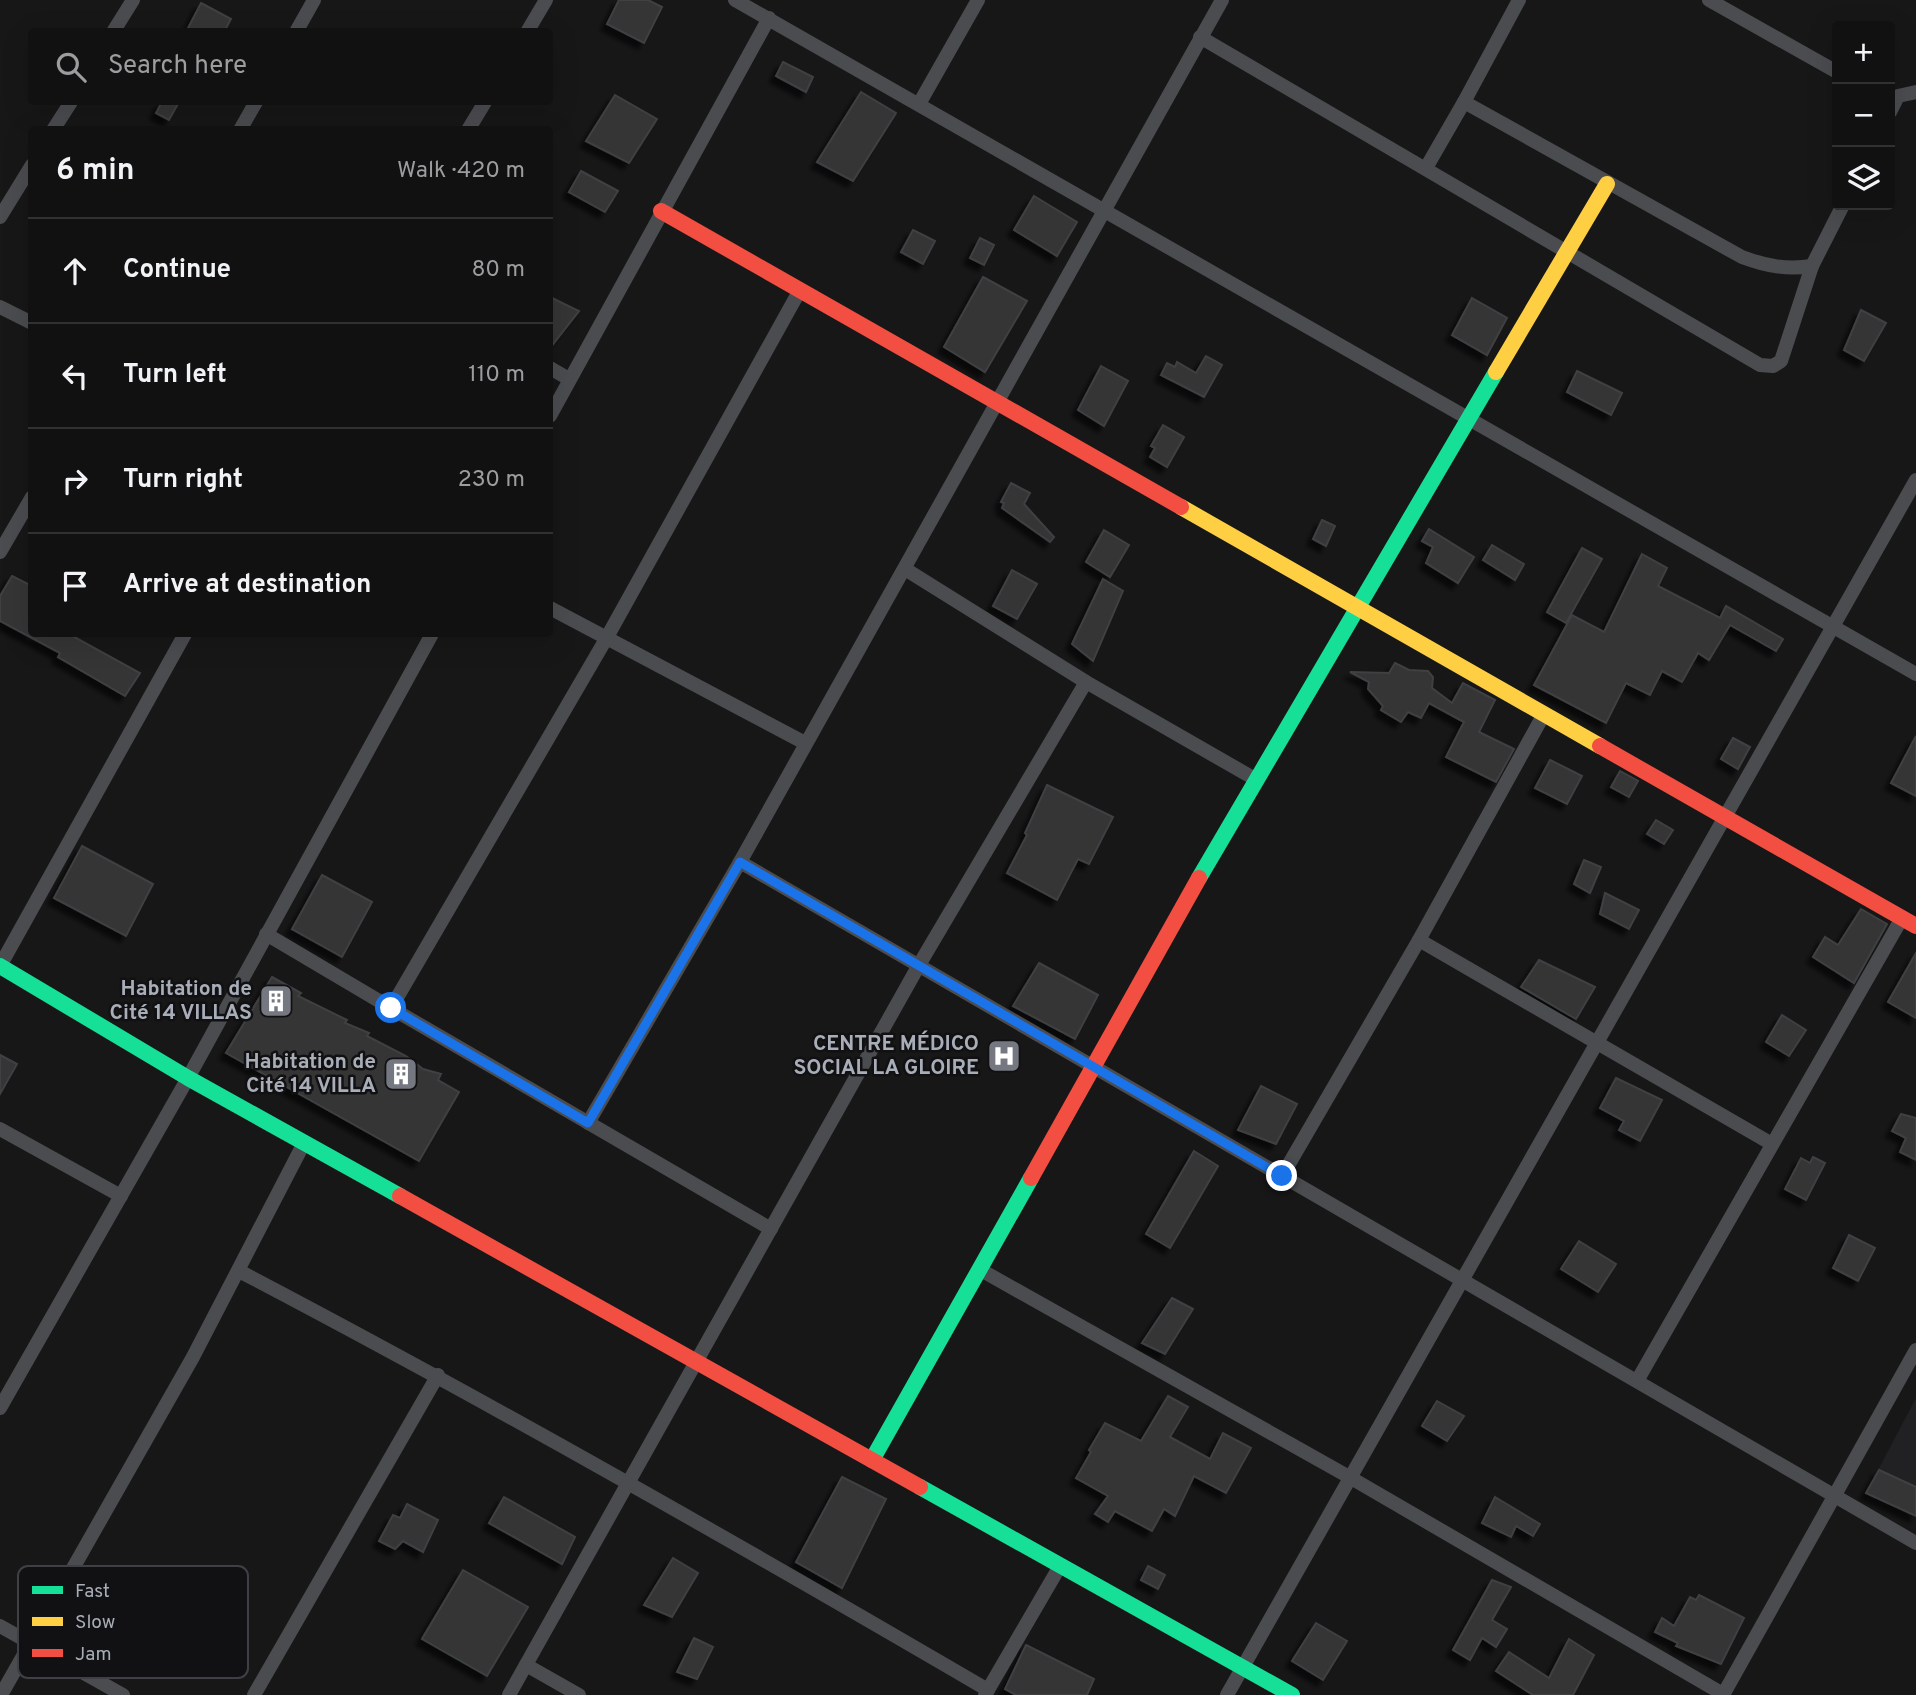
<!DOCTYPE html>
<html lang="en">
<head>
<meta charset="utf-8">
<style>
  :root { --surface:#111; --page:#1a1a1a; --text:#f1f3f6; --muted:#9c9d9f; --line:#303131 }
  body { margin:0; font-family:Overpass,sans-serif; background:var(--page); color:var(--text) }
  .controls { position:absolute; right:21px; top:21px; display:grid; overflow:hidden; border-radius:7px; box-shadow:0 7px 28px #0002 }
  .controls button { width:63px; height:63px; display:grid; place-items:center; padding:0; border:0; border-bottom:2px solid var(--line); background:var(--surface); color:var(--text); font:35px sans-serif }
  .stop { position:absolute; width:21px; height:21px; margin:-16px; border:5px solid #1a73e8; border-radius:50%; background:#fff }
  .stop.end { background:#1a73e8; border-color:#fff; box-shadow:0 2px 7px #0008 }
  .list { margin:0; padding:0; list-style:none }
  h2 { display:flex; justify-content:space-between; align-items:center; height:91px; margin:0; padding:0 28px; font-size:30px }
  h2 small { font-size:23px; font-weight:400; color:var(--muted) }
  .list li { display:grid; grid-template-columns:46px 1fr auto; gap:21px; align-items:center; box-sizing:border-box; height:105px; padding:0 28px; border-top:2px solid var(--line) }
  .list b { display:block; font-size:26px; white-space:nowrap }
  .list em { font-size:23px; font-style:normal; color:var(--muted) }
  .icon { flex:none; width:38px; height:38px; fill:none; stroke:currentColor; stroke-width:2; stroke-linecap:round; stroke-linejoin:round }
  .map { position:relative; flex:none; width:1916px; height:1695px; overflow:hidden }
  .search { position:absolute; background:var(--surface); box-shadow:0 7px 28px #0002; left:28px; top:28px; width:525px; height:77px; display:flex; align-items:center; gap:18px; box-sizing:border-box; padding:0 24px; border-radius:7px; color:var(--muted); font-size:26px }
  .panel { position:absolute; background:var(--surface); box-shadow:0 7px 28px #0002; left:28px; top:126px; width:525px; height:511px; border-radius:7px }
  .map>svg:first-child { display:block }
</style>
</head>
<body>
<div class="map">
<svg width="1916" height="1695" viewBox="0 0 1916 1695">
  <defs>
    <filter id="shadow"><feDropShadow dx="-6" dy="6" stdDeviation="2" flood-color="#0009"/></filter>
  </defs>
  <rect width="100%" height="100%" fill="#171717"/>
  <polygon fill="#212123" points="1916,1398 1916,1516 1866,1493"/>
  <g fill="#353536" stroke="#3f4043" stroke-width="2" filter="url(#shadow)">
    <polygon points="619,0 648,0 662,7 644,43 607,24"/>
    <polygon points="201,3 231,19 224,32 186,32"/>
    <polygon points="783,62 813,77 806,92 776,76"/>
    <polygon points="861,92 896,113 853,181 817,162"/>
    <polygon points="615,95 657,119 629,163 586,141"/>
    <polygon points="162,102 179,102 169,120 156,113"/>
    <polygon points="581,171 618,191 605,212 569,192"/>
    <polygon points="1034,196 1077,222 1057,256 1014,230"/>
    <polygon points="913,230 935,241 923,264 901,252"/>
    <polygon points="980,238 994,245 984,265 970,258"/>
    <polygon points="983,277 1027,301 985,372 944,347"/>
    <polygon points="550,297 579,311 550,348"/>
    <polygon points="1472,298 1507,318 1487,355 1452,335"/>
    <polygon points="1861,310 1886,323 1864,361 1844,350"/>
    <polygon points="1206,356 1222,365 1204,397 1161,375 1167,363 1175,367 1177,362 1196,373"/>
    <polygon points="1101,366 1128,381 1104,426 1078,410"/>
    <polygon points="1577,371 1622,393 1611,415 1567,392"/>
    <polygon points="1163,425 1184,437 1167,467 1150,457 1155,448 1151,446"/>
    <polygon points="1011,483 1030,493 1024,504 1054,537 1050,542 1002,508 1004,503 1001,502"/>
    <polygon points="1322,520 1335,526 1326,546 1313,539"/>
    <polygon points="1429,529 1474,557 1458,583 1426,563 1433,547 1422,541"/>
    <polygon points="1104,530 1129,545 1110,577 1086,562"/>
    <polygon points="1492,545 1524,564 1515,580 1483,560"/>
    <polygon points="1582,548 1602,559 1566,623 1547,612"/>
    <polygon points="1642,554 1667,568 1658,586 1720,618 1726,606 1783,639 1776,651 1730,625 1709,660 1698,653 1682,682 1662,671 1650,695 1626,683 1606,723 1534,685 1572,615 1604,632"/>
    <polygon points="1012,570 1037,584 1017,619 993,606"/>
    <polygon points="12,576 32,586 32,634 69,634 140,673 125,696 58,657 60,653 0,621 0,596"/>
    <polygon points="1103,579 1123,591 1093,661 1072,644"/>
    <polygon points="1395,663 1409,670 1428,671 1433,677 1432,688 1452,703 1463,683 1495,700 1479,732 1514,749 1496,782 1446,757 1464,722 1429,703 1421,718 1408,712 1401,722 1381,710 1383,706 1368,689 1369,682 1350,672 1389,673"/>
    <polygon points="1916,736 1916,796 1891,783"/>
    <polygon points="1733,738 1750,747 1738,769 1721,759"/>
    <polygon points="1550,760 1582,776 1567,804 1535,788"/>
    <polygon points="1620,771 1638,781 1629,797 1611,787"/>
    <polygon points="1047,785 1113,817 1089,864 1078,859 1057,900 1007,873 1027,835 1025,833"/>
    <polygon points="1656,820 1673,830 1664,844 1647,834"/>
    <polygon points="82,846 153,884 126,936 54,898"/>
    <polygon points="1584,860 1601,867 1590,893 1574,884"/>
    <polygon points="322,875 372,902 342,957 292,929"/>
    <polygon points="1605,893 1639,910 1629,929 1600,914"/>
    <polygon points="1861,909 1887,924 1854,983 1813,957 1825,937 1838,945"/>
    <polygon points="1916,953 1916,1018 1888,1002"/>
    <polygon points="1539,960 1595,987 1576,1019 1521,987"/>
    <polygon points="1039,963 1098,995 1075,1039 1013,1006"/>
    <polygon points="272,977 301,993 298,996 347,1020 345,1023 369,1033 367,1036 406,1056 423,1069 441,1074 438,1080 459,1092 419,1161 226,1053"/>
    <polygon points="1782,1015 1806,1030 1789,1056 1766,1042"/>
    <polygon points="0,1055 17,1064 0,1094"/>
    <polygon points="1616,1078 1662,1100 1640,1141 1619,1130 1624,1121 1600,1108"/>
    <polygon points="1261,1086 1297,1104 1276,1144 1238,1130"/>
    <polygon points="1901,1114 1916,1118 1916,1160 1900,1152 1906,1138 1892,1131"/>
    <polygon points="1194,1151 1218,1166 1170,1248 1146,1234"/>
    <polygon points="1813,1157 1825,1163 1806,1200 1785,1189 1801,1158 1810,1163"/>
    <polygon points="1849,1235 1875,1248 1858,1281 1833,1268"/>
    <polygon points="1579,1241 1616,1264 1598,1292 1561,1269"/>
    <polygon points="1172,1298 1193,1309 1165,1354 1142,1343"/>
    <polygon points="1168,1396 1188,1407 1170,1437 1210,1459 1223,1433 1251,1448 1226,1493 1194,1476 1175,1516 1164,1509 1152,1531 1115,1511 1108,1522 1095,1514 1108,1496 1076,1478 1091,1452 1089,1450 1105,1423 1141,1441"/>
    <polygon points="1437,1401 1464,1416 1447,1441 1422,1426"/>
    <polygon points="1879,1470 1916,1487 1916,1516 1866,1493"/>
    <polygon points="842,1477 886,1499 842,1588 796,1562"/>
    <polygon points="504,1497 575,1537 562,1564 489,1523"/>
    <polygon points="1495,1497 1540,1524 1533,1536 1516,1526 1511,1537 1482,1523"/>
    <polygon points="407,1504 438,1520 423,1552 403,1541 395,1549 379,1541 393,1515 400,1518"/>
    <polygon points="673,1558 698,1573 672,1617 644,1605"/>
    <polygon points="1148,1566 1165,1575 1158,1589 1141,1580"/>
    <polygon points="463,1570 528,1607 487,1676 422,1639"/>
    <polygon points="1492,1580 1511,1587 1492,1620 1507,1629 1496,1647 1482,1638 1470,1660 1453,1650"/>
    <polygon points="1699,1595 1744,1618 1721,1664 1676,1646 1678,1643 1655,1632 1662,1618 1674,1626 1690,1597 1696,1600"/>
    <polygon points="1316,1623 1347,1641 1323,1680 1292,1661"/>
    <polygon points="694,1638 713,1647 697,1679 677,1672"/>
    <polygon points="1569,1639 1594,1655 1573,1695 1533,1695 1496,1671 1509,1652 1549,1678"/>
    <polygon points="1026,1645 1094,1679 1087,1695 1016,1695 1005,1689"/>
  </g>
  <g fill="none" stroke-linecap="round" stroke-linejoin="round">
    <g stroke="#4b4c50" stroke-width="14">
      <polyline points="735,0 1916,674"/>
      <path d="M1519 0 1464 102 1742 257C1766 266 1787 270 1812 266L1843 205"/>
      <polyline points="1709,0 1837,72"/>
      <polyline points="113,32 133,0"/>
      <polyline points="296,32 314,0"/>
      <polyline points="527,32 546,0"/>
      <polyline points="1200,37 1760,365 1773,366 1781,361 1812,266"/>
      <polyline points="919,104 978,0"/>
      <polyline points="1890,112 1898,96 1916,92"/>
      <polyline points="53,130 71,102"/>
      <polyline points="240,130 256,102"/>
      <polyline points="468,130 485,102"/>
      <polyline points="1426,168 1464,102"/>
      <polyline points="0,217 32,165"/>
      <polyline points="0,307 32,323"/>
      <polyline points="550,368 569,379"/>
      <polyline points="550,416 769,18"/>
      <polyline points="0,552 32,497"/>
      <polyline points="905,569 1086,682 1255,779"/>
      <polyline points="550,608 805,743"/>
      <polyline points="740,862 1916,1543"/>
      <polyline points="266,934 391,1008"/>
      <polyline points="1419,940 1772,1144"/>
      <polyline points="0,966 185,634"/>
      <polyline points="588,1123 740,862 1222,0"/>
      <polyline points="0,1129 121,1196"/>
      <polyline points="1282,1176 1419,940 1544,714"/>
      <polyline points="771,1229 391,1008 606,639 800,290"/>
      <polyline points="979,1269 1351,1478 1723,1694"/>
      <path d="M239 1271C493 1404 741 1546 988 1690"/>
      <polyline points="1637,1381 1902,918"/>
      <polyline points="0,1408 188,1078 432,634"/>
      <polyline points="0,1626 123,1695"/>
      <polyline points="526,1665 579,1695"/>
      <polyline points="1,1695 193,1357 304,1143"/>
      <polyline points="254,1695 438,1375"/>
      <polyline points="509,1695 919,965 1086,682"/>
      <polyline points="985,1695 1060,1566"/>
      <polyline points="1227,1695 1916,480"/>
      <polyline points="1723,1695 1916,1350"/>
    </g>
    <g stroke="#16e098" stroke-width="16">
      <polyline points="1199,878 1496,372"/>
      <polyline points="0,966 188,1078 400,1196"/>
      <polyline points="872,1460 1031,1178"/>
      <polyline points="920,1487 1292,1695"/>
    </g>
    <g stroke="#ffcf43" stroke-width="16">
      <polyline points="1496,372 1607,184"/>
      <polyline points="1181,507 1600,746"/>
    </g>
    <g stroke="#f24e42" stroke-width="16">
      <polyline points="661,211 1181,507"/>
      <polyline points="1600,746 1916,926"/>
      <polyline points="1031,1178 1199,878"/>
      <polyline points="400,1196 920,1487"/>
    </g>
  </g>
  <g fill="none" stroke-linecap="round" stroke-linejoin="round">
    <polyline stroke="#1a73e8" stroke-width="9" points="391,1008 588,1123 740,862 1282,1176"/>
  </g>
  <defs>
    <symbol id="building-square" viewBox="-11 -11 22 22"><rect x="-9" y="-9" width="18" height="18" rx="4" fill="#757880" stroke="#111113"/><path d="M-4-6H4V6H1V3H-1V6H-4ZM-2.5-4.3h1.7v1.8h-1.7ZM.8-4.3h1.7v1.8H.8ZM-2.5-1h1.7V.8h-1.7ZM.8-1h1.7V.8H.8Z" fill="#fff"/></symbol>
    <symbol id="hospital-square" viewBox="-11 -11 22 22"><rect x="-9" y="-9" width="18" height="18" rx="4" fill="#757880" stroke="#111113"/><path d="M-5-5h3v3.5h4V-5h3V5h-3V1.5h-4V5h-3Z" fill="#fff"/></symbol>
  </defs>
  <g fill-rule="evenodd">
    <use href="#building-square" x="257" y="982" width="38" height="38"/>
    <use href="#hospital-square" x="985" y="1037" width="38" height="38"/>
    <use href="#building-square" x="382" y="1055" width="38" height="38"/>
  </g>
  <g text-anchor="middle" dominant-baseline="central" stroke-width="5" stroke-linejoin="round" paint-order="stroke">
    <g font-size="21" font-weight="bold" fill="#a8adb8" stroke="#111113" text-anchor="end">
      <text x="252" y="989">Habitation de<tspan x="252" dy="24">Cité 14 VILLAS</tspan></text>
      <text x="979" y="1044">CENTRE MÉDICO<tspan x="979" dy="24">SOCIAL LA GLOIRE</tspan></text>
      <text x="376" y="1062">Habitation de<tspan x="376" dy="24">Cité 14 VILLA</tspan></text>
    </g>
  </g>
  <rect x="18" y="1566" width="230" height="112" rx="10" fill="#111113" stroke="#3e4045" stroke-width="2"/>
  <rect x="32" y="1586" width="31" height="8" fill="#16e098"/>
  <rect x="32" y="1617" width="31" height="9" fill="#ffcf43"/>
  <rect x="32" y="1649" width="31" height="8" fill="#f24e42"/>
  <g font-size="19" fill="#a8adb8">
    <text x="75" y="1597">Fast</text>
    <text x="75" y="1628">Slow</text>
    <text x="75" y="1660">Jam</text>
  </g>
</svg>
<div class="controls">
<button>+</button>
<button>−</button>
<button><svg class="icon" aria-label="layers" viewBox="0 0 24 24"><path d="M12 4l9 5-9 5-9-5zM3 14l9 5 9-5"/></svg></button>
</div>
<div class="stop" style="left:391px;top:1008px"></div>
<div class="stop end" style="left:1282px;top:1176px"></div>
<div class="search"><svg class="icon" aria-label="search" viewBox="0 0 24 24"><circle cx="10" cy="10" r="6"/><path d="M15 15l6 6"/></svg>Search here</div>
<section class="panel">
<h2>6 min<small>Walk · 420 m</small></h2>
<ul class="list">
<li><svg class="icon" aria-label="ahead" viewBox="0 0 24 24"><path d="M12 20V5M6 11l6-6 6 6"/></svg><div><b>Continue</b></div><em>80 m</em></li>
<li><svg class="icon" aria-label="left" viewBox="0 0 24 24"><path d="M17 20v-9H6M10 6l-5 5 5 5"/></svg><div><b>Turn left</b></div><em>110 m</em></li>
<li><svg class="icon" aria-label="right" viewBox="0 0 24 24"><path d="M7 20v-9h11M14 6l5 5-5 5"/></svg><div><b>Turn right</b></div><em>230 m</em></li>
<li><svg class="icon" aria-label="arrive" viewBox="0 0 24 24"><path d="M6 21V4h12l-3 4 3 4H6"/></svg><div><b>Arrive at destination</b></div></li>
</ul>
</section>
</div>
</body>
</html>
